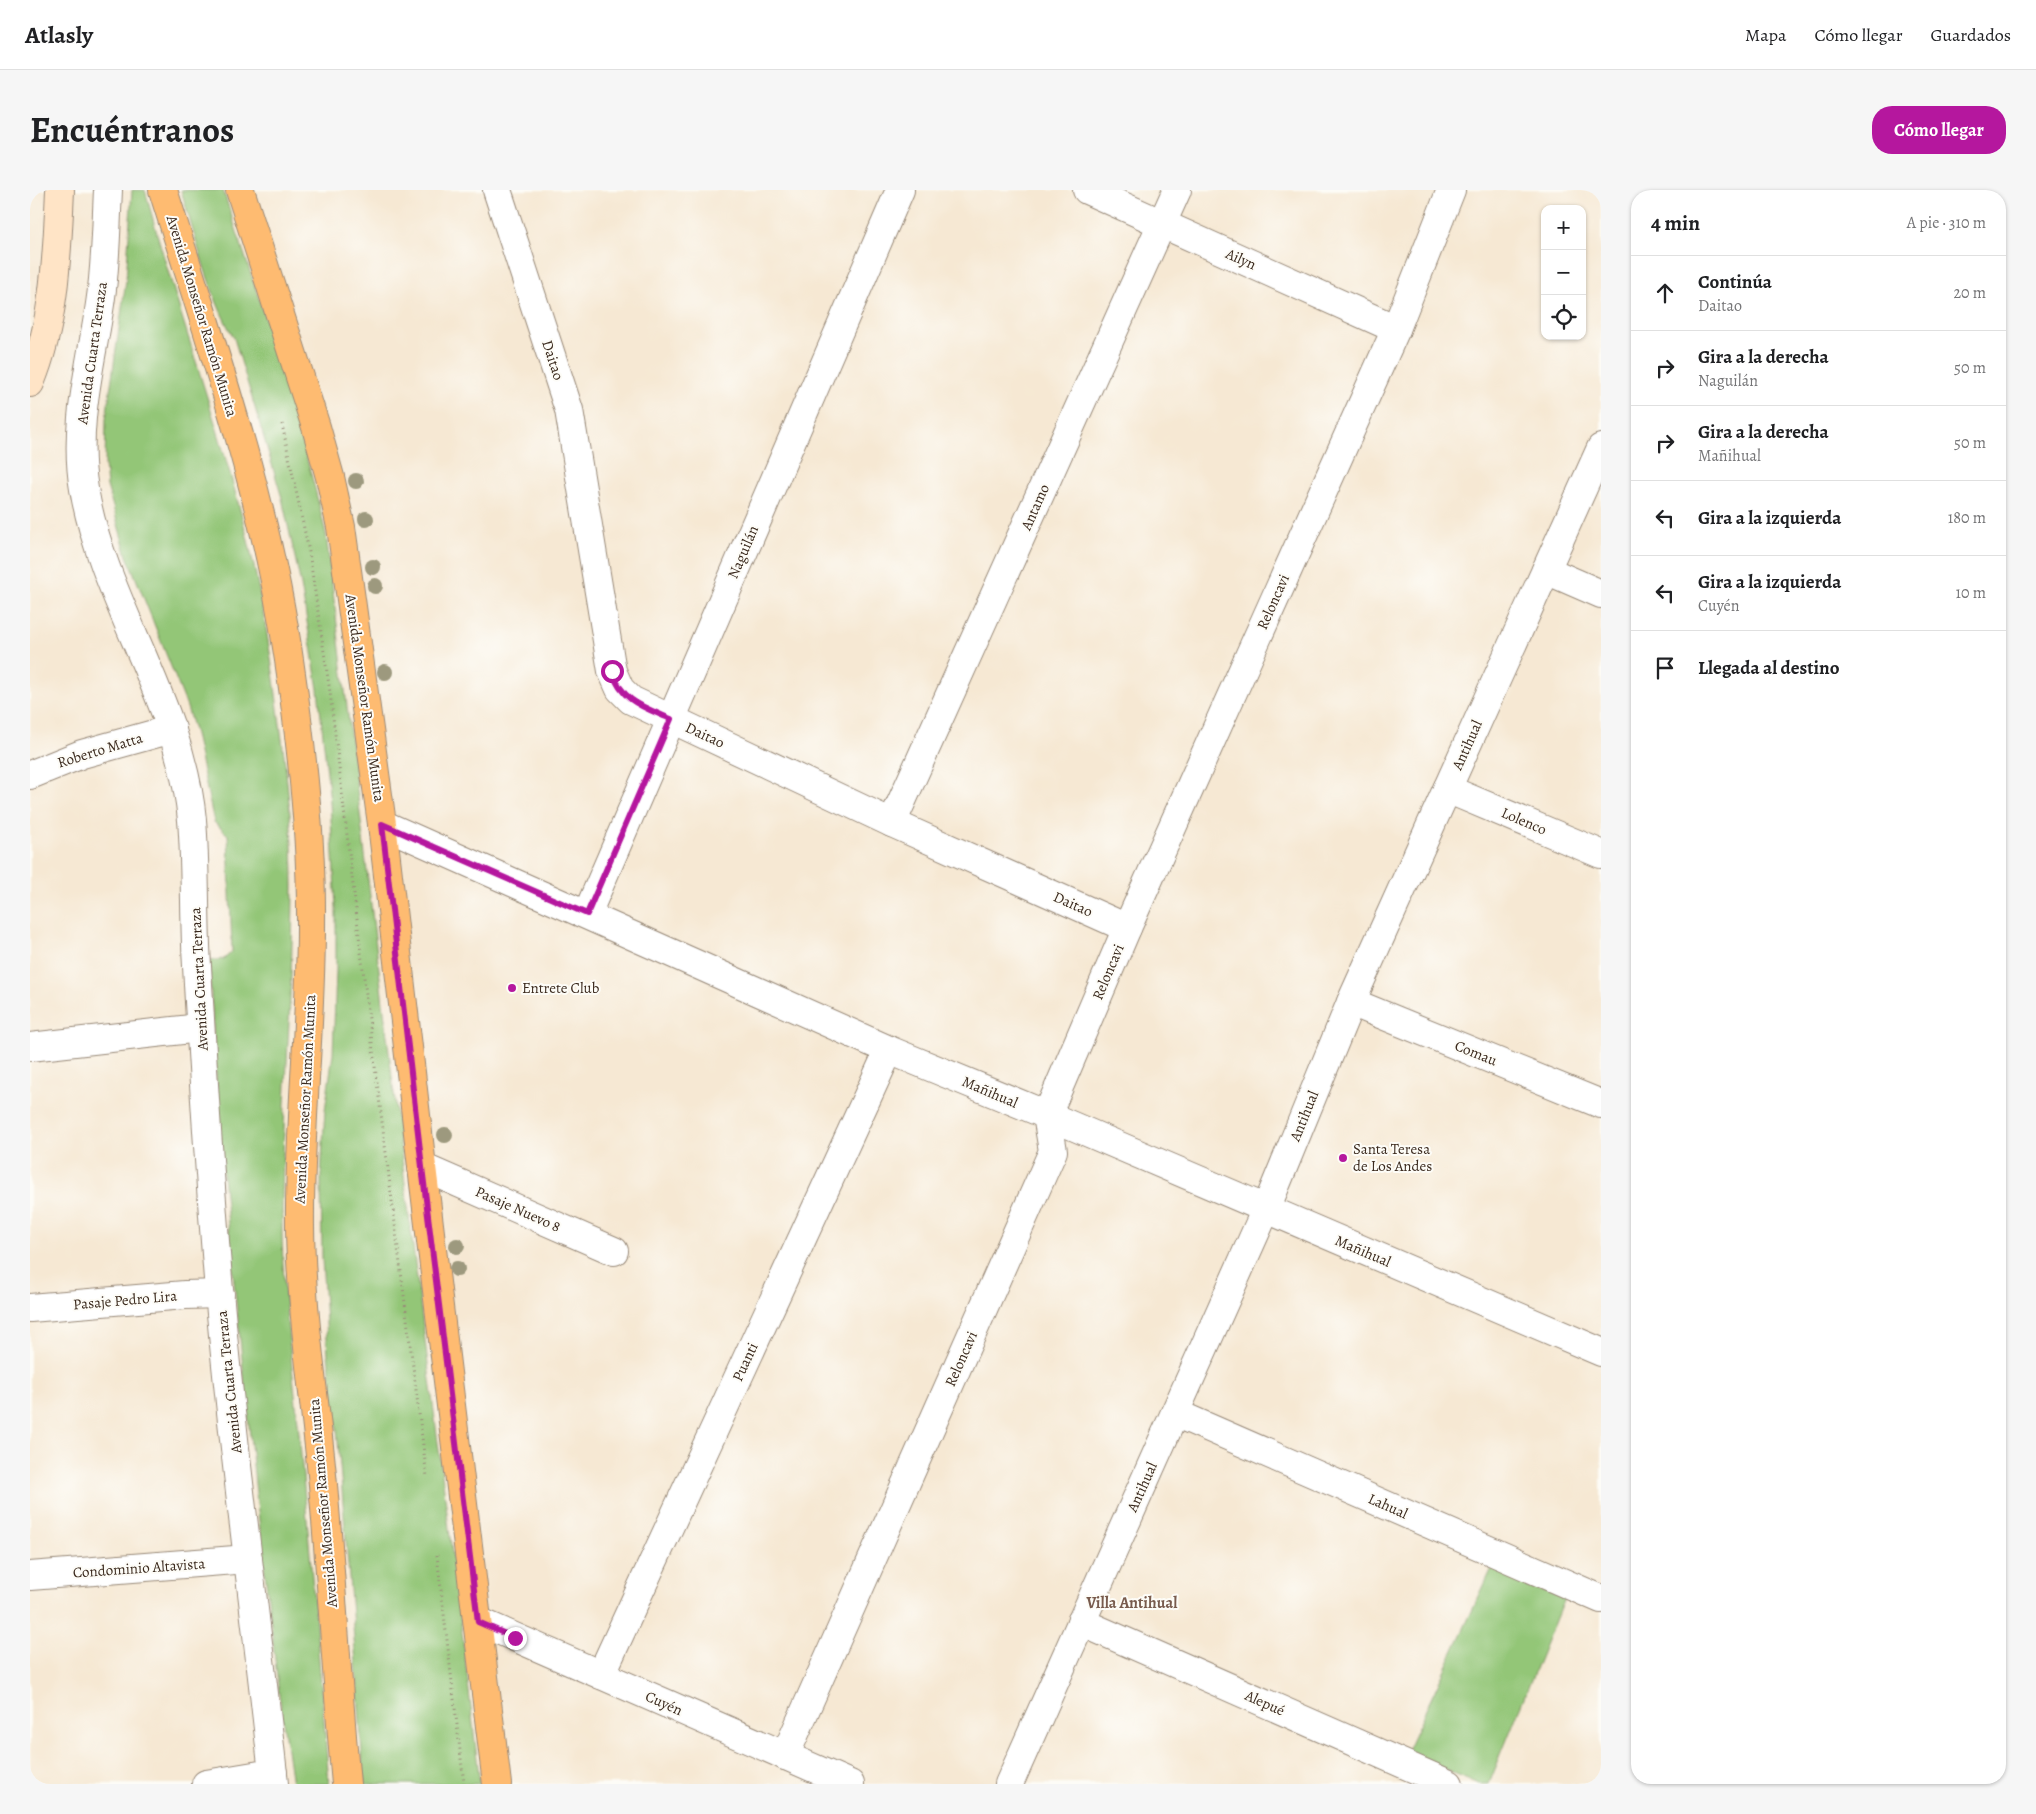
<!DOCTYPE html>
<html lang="es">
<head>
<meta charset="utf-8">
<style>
  :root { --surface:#fff; --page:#f6f6f6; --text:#202124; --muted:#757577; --line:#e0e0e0; --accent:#b5179e }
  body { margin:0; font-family:Alegreya,serif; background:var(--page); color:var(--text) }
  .controls { position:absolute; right:15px; top:15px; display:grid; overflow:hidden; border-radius:10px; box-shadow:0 1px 4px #0004 }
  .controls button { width:45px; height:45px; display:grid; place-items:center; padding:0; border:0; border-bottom:1px solid var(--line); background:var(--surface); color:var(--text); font:25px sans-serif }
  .stop { position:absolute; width:15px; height:15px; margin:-11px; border:4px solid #b5179e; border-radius:50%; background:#fff }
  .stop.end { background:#b5179e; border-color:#fff; box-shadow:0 1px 5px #0008 }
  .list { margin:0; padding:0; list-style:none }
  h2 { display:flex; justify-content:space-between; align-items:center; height:65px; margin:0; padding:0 20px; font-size:21px }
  h2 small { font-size:16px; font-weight:400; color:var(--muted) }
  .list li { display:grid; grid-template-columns:32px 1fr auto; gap:15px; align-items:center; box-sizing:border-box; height:75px; padding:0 20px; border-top:1px solid var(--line) }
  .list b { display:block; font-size:19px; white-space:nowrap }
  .list p { margin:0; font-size:16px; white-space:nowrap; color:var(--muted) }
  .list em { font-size:16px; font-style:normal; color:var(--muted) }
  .icon { flex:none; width:28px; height:28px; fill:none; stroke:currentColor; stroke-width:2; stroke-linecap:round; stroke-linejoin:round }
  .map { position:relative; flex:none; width:1571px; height:1594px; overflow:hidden; border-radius:20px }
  header { display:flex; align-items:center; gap:30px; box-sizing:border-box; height:70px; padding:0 25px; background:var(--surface); border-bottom:1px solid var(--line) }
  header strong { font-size:24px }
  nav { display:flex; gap:28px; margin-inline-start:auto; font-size:18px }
  .intro { display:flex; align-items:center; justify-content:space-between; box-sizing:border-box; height:120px; padding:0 30px }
  h1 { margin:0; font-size:35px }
  .button { padding:12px 22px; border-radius:20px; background:var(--accent); color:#fff; font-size:18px; font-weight:700 }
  main { display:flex; gap:30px; padding:0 30px }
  aside { flex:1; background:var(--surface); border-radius:20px; box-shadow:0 1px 4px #0004 }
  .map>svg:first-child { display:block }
</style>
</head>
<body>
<header>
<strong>Atlasly</strong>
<nav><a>Mapa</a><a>Cómo llegar</a><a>Guardados</a></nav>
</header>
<div class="intro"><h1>Encuéntranos</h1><a class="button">Cómo llegar</a></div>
<main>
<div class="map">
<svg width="1571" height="1594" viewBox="0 0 1571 1594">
  <rect width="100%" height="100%" fill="#fdfcf7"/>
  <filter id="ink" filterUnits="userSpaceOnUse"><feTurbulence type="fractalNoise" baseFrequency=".02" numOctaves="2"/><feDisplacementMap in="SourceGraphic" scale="10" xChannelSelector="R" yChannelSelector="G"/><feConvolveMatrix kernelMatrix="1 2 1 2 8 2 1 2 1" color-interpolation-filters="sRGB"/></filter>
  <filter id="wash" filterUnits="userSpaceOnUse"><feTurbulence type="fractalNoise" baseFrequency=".0096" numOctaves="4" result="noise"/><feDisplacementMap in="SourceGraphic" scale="20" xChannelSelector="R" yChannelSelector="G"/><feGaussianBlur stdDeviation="1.12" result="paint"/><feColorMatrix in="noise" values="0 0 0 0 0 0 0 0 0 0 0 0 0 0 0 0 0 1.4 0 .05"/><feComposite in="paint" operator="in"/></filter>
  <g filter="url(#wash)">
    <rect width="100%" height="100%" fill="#f6e8d3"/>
    <g fill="#93c677" stroke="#67784a">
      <path d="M102 0H115C144 110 183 217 212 327 231 397 242 470 251 542 258 593 263 645 263 696 263 812 251 928 252 1044 253 1115 264 1185 270 1254 281 1368 290 1481 299 1594H262L249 1504 227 1313 191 966 179 771 194 769 202 762 198 645 184 632 165 544 156 514 97 366 77 296 75 275 76 229 96 90Z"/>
      <path d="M151 0H193C231 114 269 227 296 344L376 1002 429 1417 450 1594H334L326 1473 307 1239 298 1165 292 1068 291 986 295 920 303 864 306 781V718L300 612 288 499 271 395 252 308 204 148C180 107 165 46 151 0Z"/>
      <polygon points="1464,1374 1535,1406 1459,1594 1449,1594 1376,1562"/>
    </g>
  </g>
  <g filter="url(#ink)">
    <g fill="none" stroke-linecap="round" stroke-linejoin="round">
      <defs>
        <g id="minor">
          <path d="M78 0C76 38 76 76 70 114 61 175 43 237 54 299 74 414 151 512 162 630 166 679 164 728 167 776 173 885 180 993 189 1101 203 1266 227 1430 244 1594"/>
          <polyline points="467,0 539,220 582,481 590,499 601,510 862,633 1097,738"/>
          <polyline points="1057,0 1366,139"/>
          <polyline points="1516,380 1571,404"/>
          <polyline points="0,585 52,564 142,539"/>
          <polyline points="1417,599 1571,664"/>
          <polyline points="862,633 1147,0"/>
          <polyline points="352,634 859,860 1017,925 1571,1162"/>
          <polyline points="557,724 870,0"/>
          <polyline points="1321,812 1571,914"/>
          <polyline points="0,857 170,838"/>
          <polyline points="392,977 584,1061"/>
          <polyline points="0,1118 155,1105 190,1104"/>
          <polyline points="1145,1223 1571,1409"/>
          <polyline points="0,1386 218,1369"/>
          <polyline points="448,1431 820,1594"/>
          <polyline points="1051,1432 1419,1594"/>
          <polyline points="571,1485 859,860"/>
          <polyline points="755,1566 1023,961 1017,925 1097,738 1366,139 1421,0"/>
          <polyline points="176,1594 243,1583"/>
          <polyline points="979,1594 1236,1019 1321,812 1571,258"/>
        </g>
        <path id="secondary" d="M0 193C25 133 27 65 30 0"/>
        <g id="primary">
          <path d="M133 0C181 154 236 309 259 470 272 558 282 647 281 736 281 836 269 936 270 1036 271 1123 285 1209 293 1295 302 1394 307 1494 316 1594"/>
          <polyline points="210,0 286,237 300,287 311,337 352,634 392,977 467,1594"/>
        </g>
      </defs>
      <use href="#minor" stroke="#988978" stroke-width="30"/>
      <use href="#secondary" stroke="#988978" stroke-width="30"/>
      <use href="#primary" stroke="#988978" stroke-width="30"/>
      <g stroke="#988978" stroke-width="3" stroke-dasharray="1 4" stroke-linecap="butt">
        <polyline points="252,234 279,362 300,502 338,821 397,1287"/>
        <polyline points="407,1365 434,1594"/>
      </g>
      <use href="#minor" stroke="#fff" stroke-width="28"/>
      <use href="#secondary" stroke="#ffe4c6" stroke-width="28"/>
      <use href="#primary" stroke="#febb71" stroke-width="28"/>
    </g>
    <g fill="#9d997e">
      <circle cx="326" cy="291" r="8"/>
      <circle cx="336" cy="329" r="8"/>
      <circle cx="343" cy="377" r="8"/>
      <circle cx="345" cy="396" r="8"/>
      <circle cx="355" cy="482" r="8"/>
      <circle cx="415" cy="945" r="8"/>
      <circle cx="427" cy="1056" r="8"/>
      <circle cx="427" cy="1079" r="8"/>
    </g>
  </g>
  <g fill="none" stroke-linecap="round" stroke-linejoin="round" filter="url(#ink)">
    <path stroke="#b5179e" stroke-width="6" d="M485 1448 448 1432 392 977 352 634 557 724 641 529C614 517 592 512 582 481"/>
  </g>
  <g fill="#b5179e" stroke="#fdfcf7" stroke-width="2">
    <circle cx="482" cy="798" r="5"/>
    <circle cx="1313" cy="968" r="5"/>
  </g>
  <g text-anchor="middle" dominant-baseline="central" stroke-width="4" stroke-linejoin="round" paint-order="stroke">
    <g font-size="15" fill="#3b2a1e" stroke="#fdfcf7">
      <text transform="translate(1211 69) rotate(24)">Ailyn</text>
      <text transform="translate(172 126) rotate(73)">Avenida Monseñor Ramón Munita</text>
      <text transform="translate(62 163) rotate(-82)">Avenida Cuarta Terraza</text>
      <text transform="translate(523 170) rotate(72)">Daitao</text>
      <text transform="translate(1005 317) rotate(-66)">Antamo</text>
      <text transform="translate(713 362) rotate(-67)">Naguilán</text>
      <text transform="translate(1243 412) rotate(-66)">Reloncavi</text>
      <text transform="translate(335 508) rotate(82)">Avenida Monseñor Ramón Munita</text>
      <text transform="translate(675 545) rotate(25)">Daitao</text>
      <text transform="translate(1437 555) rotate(-66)">Antihual</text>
      <text transform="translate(70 560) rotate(-17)">Roberto Matta</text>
      <text transform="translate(1494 631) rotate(23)">Lolenco</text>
      <text transform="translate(1043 714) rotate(24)">Daitao</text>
      <text transform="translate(1078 782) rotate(-67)">Reloncavi</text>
      <text transform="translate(169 789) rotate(-93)">Avenida Cuarta Terraza</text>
      <text transform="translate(1446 863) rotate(22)">Comau</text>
      <text transform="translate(960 902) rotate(23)">Mañihual</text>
      <text transform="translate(275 909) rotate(-87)">Avenida Monseñor Ramón Munita</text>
      <text transform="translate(1274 926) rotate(-68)">Antihual</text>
      <text transform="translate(488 1019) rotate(24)">Pasaje Nuevo 8</text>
      <text transform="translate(1333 1061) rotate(23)">Mañihual</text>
      <text transform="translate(95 1110) rotate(-5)">Pasaje Pedro Lira</text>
      <text transform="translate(931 1169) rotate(-66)">Reloncavi</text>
      <text transform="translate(715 1172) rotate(-65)">Puanti</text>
      <text transform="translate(199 1192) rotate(-96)">Avenida Cuarta Terraza</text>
      <text transform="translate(1112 1297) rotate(-66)">Antihual</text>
      <text transform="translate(293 1313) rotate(-95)">Avenida Monseñor Ramón Munita</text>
      <text transform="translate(1358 1316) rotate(24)">Lahual</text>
      <text transform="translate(109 1378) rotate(-4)">Condominio Altavista</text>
      <text transform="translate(634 1513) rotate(24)">Cuyén</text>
      <text transform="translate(1235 1513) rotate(24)">Alepué</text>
    </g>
    <g font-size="15" fill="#3b2a1e" stroke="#fdfcf7" text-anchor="start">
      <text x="492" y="798">Entrete Club</text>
      <text x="1323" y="959">Santa Teresa<tspan x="1323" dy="17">de Los Andes</tspan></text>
    </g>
    <g font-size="16" font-weight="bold" fill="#785b4d" stroke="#fdfcf7">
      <text x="1102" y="1413">Villa Antihual</text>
    </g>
  </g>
</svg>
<div class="controls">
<button>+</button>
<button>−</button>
<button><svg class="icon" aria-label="locate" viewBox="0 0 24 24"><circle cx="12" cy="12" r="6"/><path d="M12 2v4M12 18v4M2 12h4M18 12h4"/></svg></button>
</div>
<div class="stop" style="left:582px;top:481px"></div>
<div class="stop end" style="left:485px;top:1448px"></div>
</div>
<aside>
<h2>4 min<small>A pie · 310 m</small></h2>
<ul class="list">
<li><svg class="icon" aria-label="ahead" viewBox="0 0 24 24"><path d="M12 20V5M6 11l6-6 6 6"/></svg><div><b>Continúa</b><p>Daitao</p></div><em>20 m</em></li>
<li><svg class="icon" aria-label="right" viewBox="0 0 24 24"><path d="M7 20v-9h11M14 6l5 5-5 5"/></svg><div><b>Gira a la derecha</b><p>Naguilán</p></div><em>50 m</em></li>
<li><svg class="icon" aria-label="right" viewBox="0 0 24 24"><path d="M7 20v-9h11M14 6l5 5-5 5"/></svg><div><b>Gira a la derecha</b><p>Mañihual</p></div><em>50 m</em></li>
<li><svg class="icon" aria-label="left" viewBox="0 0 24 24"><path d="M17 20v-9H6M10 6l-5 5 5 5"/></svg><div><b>Gira a la izquierda</b></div><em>180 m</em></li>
<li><svg class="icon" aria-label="left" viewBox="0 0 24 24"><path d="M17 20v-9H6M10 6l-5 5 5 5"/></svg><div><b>Gira a la izquierda</b><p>Cuyén</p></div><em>10 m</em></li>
<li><svg class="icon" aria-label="arrive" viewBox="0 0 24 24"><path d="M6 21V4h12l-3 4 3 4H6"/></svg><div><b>Llegada al destino</b></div></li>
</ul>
</aside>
</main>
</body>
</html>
